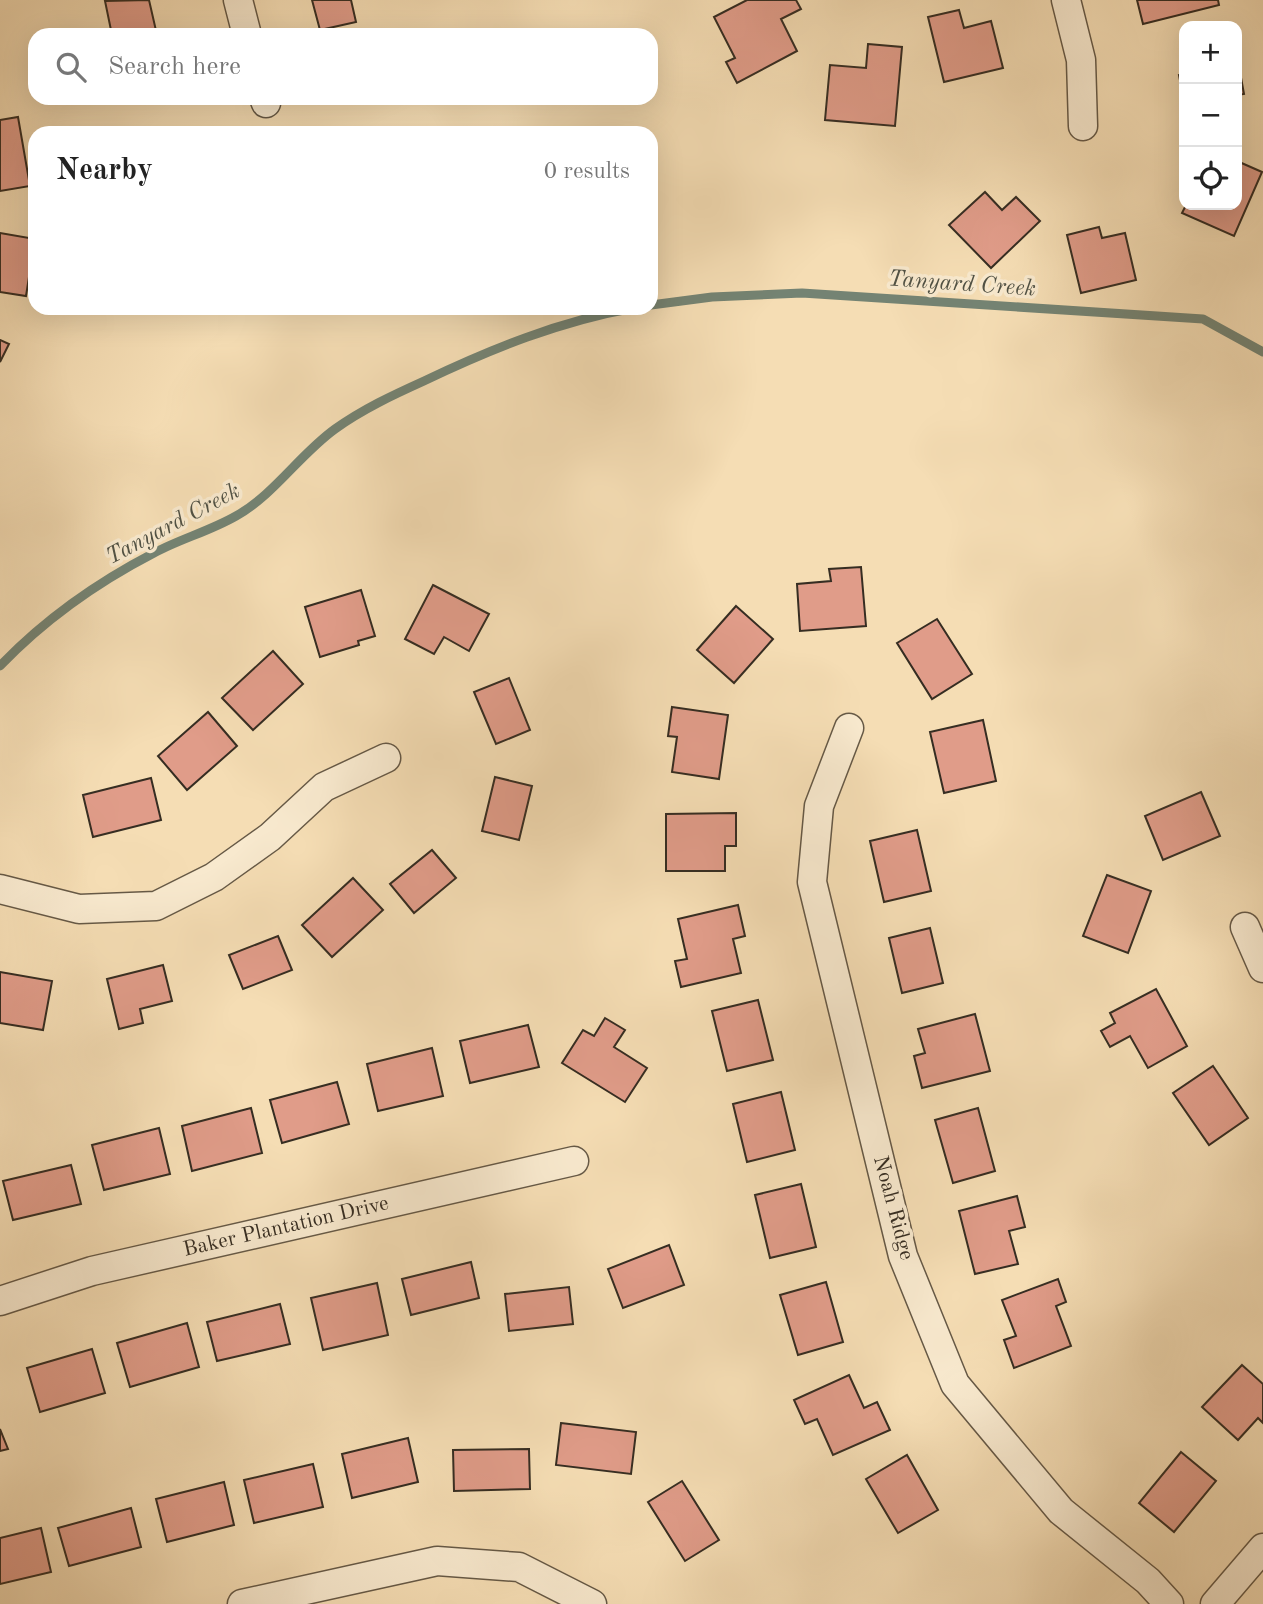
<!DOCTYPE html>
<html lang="en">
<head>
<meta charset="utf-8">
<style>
  :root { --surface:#fff; --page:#f6f6f6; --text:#222; --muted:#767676; --line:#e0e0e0 }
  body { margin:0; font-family:"Old Standard TT",serif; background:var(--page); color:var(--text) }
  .controls { position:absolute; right:21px; top:21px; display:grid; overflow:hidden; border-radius:14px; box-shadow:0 7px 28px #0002 }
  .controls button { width:63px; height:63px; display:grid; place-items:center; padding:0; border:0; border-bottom:2px solid var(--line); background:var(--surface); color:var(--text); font:35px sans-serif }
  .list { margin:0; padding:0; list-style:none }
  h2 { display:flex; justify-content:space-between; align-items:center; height:91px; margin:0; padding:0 28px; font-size:30px }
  h2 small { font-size:23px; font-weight:400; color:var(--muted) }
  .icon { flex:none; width:38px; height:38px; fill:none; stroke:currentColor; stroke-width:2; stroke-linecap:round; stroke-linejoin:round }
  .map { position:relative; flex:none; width:1263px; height:1604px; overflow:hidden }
  .search { position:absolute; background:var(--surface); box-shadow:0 7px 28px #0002; left:28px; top:28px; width:630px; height:77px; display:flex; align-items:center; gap:18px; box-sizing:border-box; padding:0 24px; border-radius:21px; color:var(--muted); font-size:26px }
  .panel { position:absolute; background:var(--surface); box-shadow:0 7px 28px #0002; left:28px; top:126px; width:630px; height:189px; border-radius:21px }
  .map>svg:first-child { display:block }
</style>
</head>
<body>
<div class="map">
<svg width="1263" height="1604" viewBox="0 0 1263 1604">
  <rect width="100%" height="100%" fill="#f5ddb4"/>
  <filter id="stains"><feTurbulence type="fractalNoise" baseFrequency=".00286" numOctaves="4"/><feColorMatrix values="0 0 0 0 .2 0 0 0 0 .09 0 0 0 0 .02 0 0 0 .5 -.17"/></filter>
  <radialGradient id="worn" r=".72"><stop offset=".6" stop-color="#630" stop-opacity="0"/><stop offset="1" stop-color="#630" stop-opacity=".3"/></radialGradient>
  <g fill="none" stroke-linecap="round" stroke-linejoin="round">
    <g stroke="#748373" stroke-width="9">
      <polyline points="651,305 712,297 802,293 1203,319 1263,352"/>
      <path d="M0 666C44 620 98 582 154 553 180 539 210 531 236 516 275 494 299 455 335 429 363 409 393 395 424 381 491 349 560 321 634 308"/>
    </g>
  </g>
  <g fill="#e09c89" stroke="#362d22" stroke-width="2">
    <polygon points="149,0 157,35 112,35 105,1"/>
    <polygon points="312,0 351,0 356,22 320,30"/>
    <polygon points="747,0 796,0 801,9 781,19 797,51 737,83 726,62 735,58 714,17"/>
    <polygon points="1137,0 1218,0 1219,5 1143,24"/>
    <polygon points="959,10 964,28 991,21 1003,68 944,82 928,17"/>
    <polygon points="868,44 902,47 895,126 825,120 830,65 866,68"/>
    <polygon points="1237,56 1244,94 1237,95"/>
    <polygon points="1184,74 1184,102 1179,75"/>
    <polygon points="18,117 30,186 0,191 0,120"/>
    <polygon points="1237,161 1262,172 1234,236 1182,213 1186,205 1237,205"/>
    <polygon points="985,192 1002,210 1016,197 1040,221 991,268 949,225"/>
    <polygon points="1099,227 1102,238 1125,233 1136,280 1081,293 1067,235"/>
    <polygon points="0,233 35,239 26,296 0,292"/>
    <polygon points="0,340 9,344 0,362"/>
    <polygon points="861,567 866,626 800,631 797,584 831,581 829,569"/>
    <polygon points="433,585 489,614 469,651 444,637 434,654 405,639"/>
    <polygon points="361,590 375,636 358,641 359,645 320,657 305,607"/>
    <polygon points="736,606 773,639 734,683 697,650"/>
    <polygon points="937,619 972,674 932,699 897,643"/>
    <polygon points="273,651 303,684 253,730 222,698"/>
    <polygon points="509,678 530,730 496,744 474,692"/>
    <polygon points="672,707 728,715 719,779 672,772 677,737 668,736"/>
    <polygon points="208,712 237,746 187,790 158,756"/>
    <polygon points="983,720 996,781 944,793 930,732"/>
    <polygon points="495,777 532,786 519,840 482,831"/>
    <polygon points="151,778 161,820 93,837 83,795"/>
    <polygon points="1201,792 1220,836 1163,860 1145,816"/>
    <polygon points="736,813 736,846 725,846 725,871 666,871 666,814"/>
    <polygon points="917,830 931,891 884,902 870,841"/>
    <polygon points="432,850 456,878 414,913 390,884"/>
    <polygon points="1107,875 1151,891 1128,953 1083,936"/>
    <polygon points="353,878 383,910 332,957 302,925"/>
    <polygon points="738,905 745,936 733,939 741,973 681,987 675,961 687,959 678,919"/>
    <polygon points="930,928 943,983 902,993 889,938"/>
    <polygon points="278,936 292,970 243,989 229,955"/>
    <polygon points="163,965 172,1001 140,1009 143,1023 119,1029 107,979"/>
    <polygon points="0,972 52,981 43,1030 0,1023"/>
    <polygon points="1156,989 1187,1046 1148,1068 1130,1036 1110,1047 1101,1031 1115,1023 1110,1013"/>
    <polygon points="758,1000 773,1060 727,1071 712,1011"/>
    <polygon points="975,1014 990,1071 922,1088 914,1056 925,1053 918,1029"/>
    <polygon points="605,1018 625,1030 614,1047 647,1068 625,1102 562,1063 583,1030 594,1036"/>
    <polygon points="528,1025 539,1067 470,1083 460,1041"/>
    <polygon points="432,1048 443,1096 378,1111 367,1064"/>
    <polygon points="1213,1066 1248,1118 1209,1145 1173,1093"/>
    <polygon points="337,1082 349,1124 282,1143 270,1100"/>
    <polygon points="781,1092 795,1150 747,1162 733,1104"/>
    <polygon points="251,1108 262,1153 192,1171 182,1126"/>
    <polygon points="978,1108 995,1171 953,1183 935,1120"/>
    <polygon points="159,1128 170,1174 104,1190 92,1145"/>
    <polygon points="71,1165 81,1204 13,1220 3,1181"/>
    <polygon points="801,1184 816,1247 770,1258 755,1195"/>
    <polygon points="1017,1196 1025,1227 1009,1231 1018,1264 975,1274 959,1211"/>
    <polygon points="669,1245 684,1285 623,1308 608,1269"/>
    <polygon points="471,1262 479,1298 411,1315 402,1279"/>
    <polygon points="1058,1279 1066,1302 1056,1306 1071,1346 1014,1368 1004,1340 1016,1336 1002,1300"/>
    <polygon points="826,1282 843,1342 798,1355 780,1295"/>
    <polygon points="377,1283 388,1335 323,1350 311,1298"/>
    <polygon points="569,1287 573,1324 509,1331 505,1294"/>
    <polygon points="280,1304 290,1344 217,1361 207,1322"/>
    <polygon points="187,1323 199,1367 130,1387 117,1343"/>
    <polygon points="92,1349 105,1393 40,1412 27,1368"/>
    <polygon points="1242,1365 1263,1384 1263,1423 1258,1418 1238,1440 1202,1407"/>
    <polygon points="849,1375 864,1408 877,1402 890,1430 833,1455 817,1419 805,1424 794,1400"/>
    <polygon points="561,1423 636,1432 631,1474 556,1465"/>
    <polygon points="0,1429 8,1449 0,1451"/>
    <polygon points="408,1438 418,1482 352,1498 342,1454"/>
    <polygon points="529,1449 530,1489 454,1491 453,1450"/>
    <polygon points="1181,1452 1216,1481 1174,1532 1139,1503"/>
    <polygon points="907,1455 938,1510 898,1533 866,1479"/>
    <polygon points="313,1464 323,1507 254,1523 244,1480"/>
    <polygon points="682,1481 719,1540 685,1561 648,1502"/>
    <polygon points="224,1482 234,1525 167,1542 156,1499"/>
    <polygon points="131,1508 141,1547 69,1566 58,1528"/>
    <polygon points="41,1528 51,1572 0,1584 0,1538"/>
  </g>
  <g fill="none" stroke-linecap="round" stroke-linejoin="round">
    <defs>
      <g id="minor">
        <polyline points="238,0 247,35"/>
        <polyline points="1066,0 1081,60 1083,126"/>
        <polyline points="264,98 266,103"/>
        <polyline points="849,728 819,806 812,882 903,1256 955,1384 1061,1511 1148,1581 1169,1604"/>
        <polyline points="0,889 79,909 156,906 214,877 270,837 324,787 386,758"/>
        <polyline points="1245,927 1263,968"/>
        <polyline points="0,1301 92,1271 574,1161"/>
        <polyline points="242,1604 437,1561 519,1567 592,1604"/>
        <polyline points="1215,1604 1263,1548"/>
      </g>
    </defs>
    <use href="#minor" stroke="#665946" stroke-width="31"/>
    <use href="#minor" stroke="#f8e9ce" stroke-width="28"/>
  </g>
  <g text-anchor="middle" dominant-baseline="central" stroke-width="7" stroke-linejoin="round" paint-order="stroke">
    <g font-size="21" fill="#362d22" stroke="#f8e9ce">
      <text transform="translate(893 1208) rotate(75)">Noah Ridge</text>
      <text transform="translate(286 1227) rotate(-13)">Baker Plantation Drive</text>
    </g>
    <g font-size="23" font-style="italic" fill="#505144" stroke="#f8e9ce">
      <text transform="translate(962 284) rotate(4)">Tanyard Creek</text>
      <text transform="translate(173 524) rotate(-28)">Tanyard Creek</text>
    </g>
  </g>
  <rect width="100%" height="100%" filter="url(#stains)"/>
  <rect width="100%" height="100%" fill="url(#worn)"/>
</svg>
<div class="controls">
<button>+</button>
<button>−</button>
<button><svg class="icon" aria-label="locate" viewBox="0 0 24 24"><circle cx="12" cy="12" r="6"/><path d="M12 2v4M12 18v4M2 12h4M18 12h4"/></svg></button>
</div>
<div class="search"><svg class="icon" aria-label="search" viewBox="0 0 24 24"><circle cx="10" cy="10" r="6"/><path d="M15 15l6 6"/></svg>Search here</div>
<section class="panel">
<h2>Nearby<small>0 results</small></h2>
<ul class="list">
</ul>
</section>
</div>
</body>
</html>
